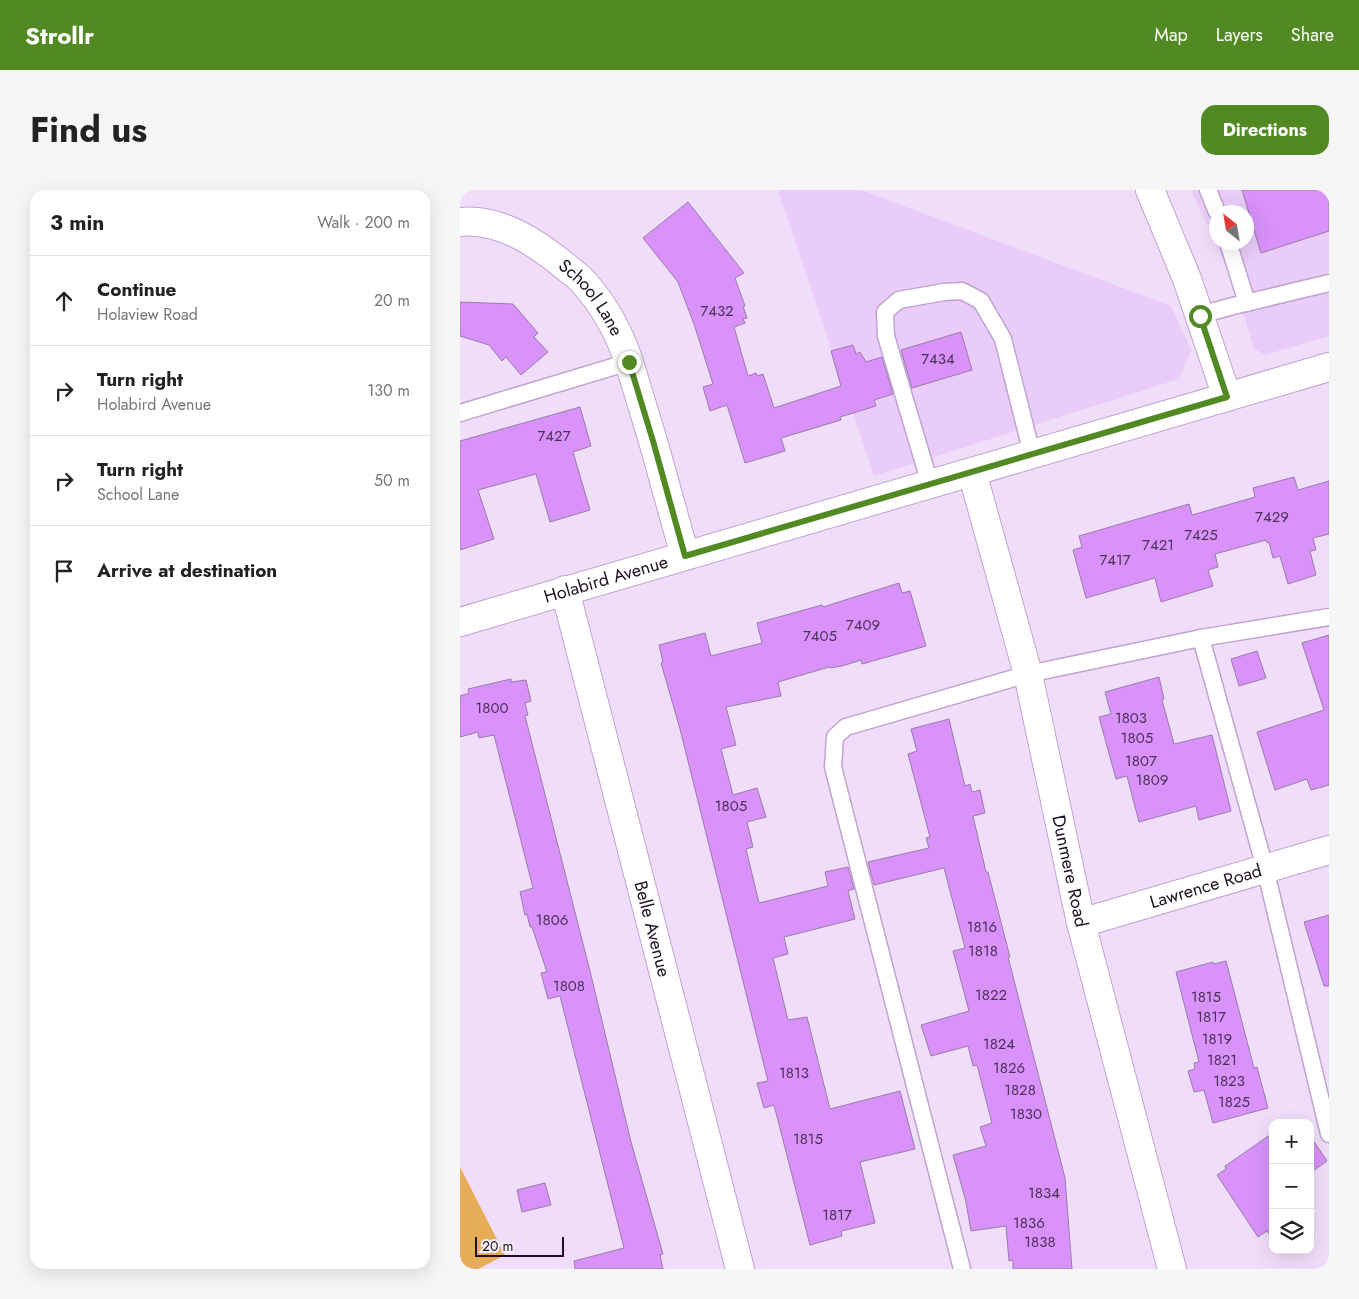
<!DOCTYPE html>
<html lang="en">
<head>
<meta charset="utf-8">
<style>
  :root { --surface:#fff; --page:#f6f6f6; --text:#222; --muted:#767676; --line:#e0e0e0; --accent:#518923 }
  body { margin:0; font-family:Jost,sans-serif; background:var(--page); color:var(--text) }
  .controls { position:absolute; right:15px; bottom:15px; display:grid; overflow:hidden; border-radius:10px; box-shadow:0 5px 20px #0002 }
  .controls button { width:45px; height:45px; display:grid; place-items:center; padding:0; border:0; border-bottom:1px solid var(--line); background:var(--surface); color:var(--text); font:25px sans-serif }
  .compass { position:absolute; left:749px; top:15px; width:45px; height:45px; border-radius:50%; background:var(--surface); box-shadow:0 5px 20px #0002; rotate:329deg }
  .scale { position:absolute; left:15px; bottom:12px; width:89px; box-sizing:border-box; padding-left:5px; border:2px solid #1d1122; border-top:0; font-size:14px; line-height:18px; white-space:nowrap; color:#1d1122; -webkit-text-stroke:4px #f6f0f9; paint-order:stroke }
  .stop { position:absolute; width:15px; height:15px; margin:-11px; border:4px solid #518923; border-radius:50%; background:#fff }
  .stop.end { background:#518923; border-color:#fff; box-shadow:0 1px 5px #0008 }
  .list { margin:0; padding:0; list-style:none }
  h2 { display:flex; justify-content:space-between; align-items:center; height:65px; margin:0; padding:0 20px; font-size:21px }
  h2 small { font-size:16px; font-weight:400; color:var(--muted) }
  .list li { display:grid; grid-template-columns:32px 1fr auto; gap:15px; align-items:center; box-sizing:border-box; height:90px; padding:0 20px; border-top:1px solid var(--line) }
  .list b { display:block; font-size:19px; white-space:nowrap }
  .list p { margin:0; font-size:16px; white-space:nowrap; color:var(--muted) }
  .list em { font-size:16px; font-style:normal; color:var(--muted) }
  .icon { flex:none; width:28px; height:28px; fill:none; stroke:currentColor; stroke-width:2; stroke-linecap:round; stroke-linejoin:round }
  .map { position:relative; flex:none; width:869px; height:1079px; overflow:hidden; border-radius:15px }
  header { display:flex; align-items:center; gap:30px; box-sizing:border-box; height:70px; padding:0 25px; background:var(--accent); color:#fff }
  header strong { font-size:24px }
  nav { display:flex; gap:28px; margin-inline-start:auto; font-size:18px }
  .intro { display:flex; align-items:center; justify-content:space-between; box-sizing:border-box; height:120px; padding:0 30px }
  h1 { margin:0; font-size:35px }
  .button { padding:12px 22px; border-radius:15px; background:var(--accent); color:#fff; font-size:18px; font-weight:700 }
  main { display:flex; gap:30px; padding:0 30px }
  aside { flex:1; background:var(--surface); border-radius:15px; box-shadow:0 5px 20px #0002 }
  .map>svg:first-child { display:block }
</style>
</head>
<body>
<header>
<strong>Strollr</strong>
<nav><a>Map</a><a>Layers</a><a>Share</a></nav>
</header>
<div class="intro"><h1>Find us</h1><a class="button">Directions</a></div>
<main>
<aside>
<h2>3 min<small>Walk · 200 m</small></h2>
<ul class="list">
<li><svg class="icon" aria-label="ahead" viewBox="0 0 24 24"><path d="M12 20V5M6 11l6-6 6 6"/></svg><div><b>Continue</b><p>Holaview Road</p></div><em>20 m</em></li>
<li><svg class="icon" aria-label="right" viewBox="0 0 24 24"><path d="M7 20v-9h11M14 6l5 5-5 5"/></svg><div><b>Turn right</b><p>Holabird Avenue</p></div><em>130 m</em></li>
<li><svg class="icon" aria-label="right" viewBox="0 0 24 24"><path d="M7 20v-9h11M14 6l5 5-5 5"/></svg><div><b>Turn right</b><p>School Lane</p></div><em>50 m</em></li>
<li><svg class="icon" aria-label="arrive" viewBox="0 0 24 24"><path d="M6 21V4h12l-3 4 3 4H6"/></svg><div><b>Arrive at destination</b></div></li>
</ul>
</aside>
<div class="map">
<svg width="869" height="1079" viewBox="0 0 869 1079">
  <rect width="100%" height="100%" fill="#f0ddfa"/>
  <g fill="#e9ccf8" fill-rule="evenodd">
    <polygon points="318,0 401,0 711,116 731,160 719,189 414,286"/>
    <path d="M731 0H869V146L805 165 794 158 774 93ZM756 22H786V52H756Z"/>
  </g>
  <polygon fill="#e7ac58" points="0,977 45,1065 18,1079 0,1079"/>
  <g fill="#d892fa" stroke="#997ca8">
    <polygon points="782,0 869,0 869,41 801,63"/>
    <polygon points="228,12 284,83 275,88 285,116 283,116 287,128 283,129 285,133 274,137 288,186 296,183 297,186 303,184 314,218 381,196 371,161 393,155 396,164 400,162 406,172 422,167 433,204 414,210 416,216 380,227 381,230 321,248 325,261 285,273 267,215 250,221 243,197 253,194 234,134 218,92 183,48"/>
    <polygon points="0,112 53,114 78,143 74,147 88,162 61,185 46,167 42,171 29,155 0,146"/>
    <polygon points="501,142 512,180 452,198 441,160"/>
    <polygon points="120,217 131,256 113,262 130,320 90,332 76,284 18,300 34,349 0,360 0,251"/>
    <polygon points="834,287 838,300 869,291 869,344 853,348 856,360 850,361 856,385 828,394 820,366 813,368 809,352 807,353 806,350 755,364 758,377 748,380 753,396 701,412 695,388 626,408 613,360 622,357 619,346 729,314 732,325 795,307 793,298"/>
    <polygon points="439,393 442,403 450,401 466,456 402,474 401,470 382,476 370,478 369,477 318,492 321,506 266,517 276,555 261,559 273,605 297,598 306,627 287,632 293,657 286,659 299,713 368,696 365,682 388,677 394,699 388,701 395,729 324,747 328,764 313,768 328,830 347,827 370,919 440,901 455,959 400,972 415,1033 381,1041 382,1046 350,1055 314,915 304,918 297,893 308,891 220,539 201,473 203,472 199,455 245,443 251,466 302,453 297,433 362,415 363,417"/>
    <polygon points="869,445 869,595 851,600 847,589 815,600 797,542 864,520 842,453"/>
    <polygon points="797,461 806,488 779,496 771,469"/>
    <polygon points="699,487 704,509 702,510 714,554 752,545 771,621 739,630 736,616 679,632 667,586 656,589 639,527 651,524 645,502"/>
    <polygon points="51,489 51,492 66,490 71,511 65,513 68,525 65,526 131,785 171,952 203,1064 200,1065 203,1079 115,1079 114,1071 164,1058 100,806 88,809 81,783 87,782 72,737 70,737 67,724 65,725 60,702 73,698 34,545 19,548 18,542 0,547 0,506 9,503 8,499"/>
    <polygon points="489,529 505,596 510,594 512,602 520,600 525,623 513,626 526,682 528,682 550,767 548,767 605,988 612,1079 553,1079 553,1070 549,1071 546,1036 511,1041 506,1012 493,965 526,956 520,937 532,933 517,875 513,876 508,856 471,866 461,835 509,821 493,761 505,758 484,678 414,695 408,672 469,658 466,648 470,647 448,564 457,561 451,539"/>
    <polygon points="869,725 869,796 864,796 844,732"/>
    <polygon points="766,771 794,878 797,877 808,918 753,933 744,900 734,902 728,881 735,879 734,873 739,872 716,782 753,772 754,774"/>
    <polygon points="813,943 813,1049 807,1041 798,1047 757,985 766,979 765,976"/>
    <polygon points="850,946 867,971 850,983"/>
    <polygon points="85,993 91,1015 62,1022 57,1000"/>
  </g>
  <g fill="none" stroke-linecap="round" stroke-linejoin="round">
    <defs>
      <g id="lane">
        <polyline points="748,0 757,22"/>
        <polyline points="768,52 787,113"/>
        <polyline points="740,125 773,116 869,93"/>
        <polyline points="0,223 169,172"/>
        <polyline points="470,294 426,146 425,122 439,110 484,102 502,101 521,111 543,149 572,264"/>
        <polyline points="741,448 805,678 869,944"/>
        <polyline points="502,1079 373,577 375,547 386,537 568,484 741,448 869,427"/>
      </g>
      <g id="street">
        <polyline points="690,0 727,89 767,207"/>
        <path id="s1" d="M0 32C40 28 77 53 106 77 113 83 121 88 126 95 145 117 160 145 169 172L193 251 225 366"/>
        <path id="s2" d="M512 282 568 484 621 733 712 1079"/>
        <path id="s3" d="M105 400 280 1079"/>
        <path id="s4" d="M621 733 869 660"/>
      </g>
      <g id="secondary">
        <path id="s5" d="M0 432 869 177"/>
      </g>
    </defs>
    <use href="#lane" stroke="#c1a3d1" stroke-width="19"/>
    <use href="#street" stroke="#c1a3d1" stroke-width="30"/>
    <use href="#secondary" stroke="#c1a3d1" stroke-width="30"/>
    <use href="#lane" stroke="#fff" stroke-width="16"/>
    <use href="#street" stroke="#fff" stroke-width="28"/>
    <use href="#secondary" stroke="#fff" stroke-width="28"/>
  </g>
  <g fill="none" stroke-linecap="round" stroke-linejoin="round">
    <polyline stroke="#518923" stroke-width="6" points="169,172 193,251 225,366 767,207 740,126"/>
  </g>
  <g text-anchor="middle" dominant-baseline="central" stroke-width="4" stroke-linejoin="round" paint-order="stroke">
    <g font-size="15" fill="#4c3158">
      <text x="257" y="121">7432</text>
      <text x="478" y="169">7434</text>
      <text x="94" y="246">7427</text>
      <text x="812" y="327">7429</text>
      <text x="741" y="345">7425</text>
      <text x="698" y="355">7421</text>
      <text x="655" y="370">7417</text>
      <text x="403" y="435">7409</text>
      <text x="360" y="446">7405</text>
      <text x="32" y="518">1800</text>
      <text x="671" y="528">1803</text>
      <text x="677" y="548">1805</text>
      <text x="681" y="571">1807</text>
      <text x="692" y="590">1809</text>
      <text x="271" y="616">1805</text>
      <text x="92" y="730">1806</text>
      <text x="522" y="737">1816</text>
      <text x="523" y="761">1818</text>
      <text x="109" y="796">1808</text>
      <text x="531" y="805">1822</text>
      <text x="746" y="807">1815</text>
      <text x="751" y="827">1817</text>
      <text x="757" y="849">1819</text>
      <text x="539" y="854">1824</text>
      <text x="762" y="870">1821</text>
      <text x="549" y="878">1826</text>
      <text x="334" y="883">1813</text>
      <text x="769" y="891">1823</text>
      <text x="560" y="900">1828</text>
      <text x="774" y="912">1825</text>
      <text x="566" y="924">1830</text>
      <text x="348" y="949">1815</text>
      <text x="584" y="1003">1834</text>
      <text x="377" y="1025">1817</text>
      <text x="569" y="1033">1836</text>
      <text x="580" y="1052">1838</text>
    </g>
    <g font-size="18" fill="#1d1122" stroke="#f6f0f9">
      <text stroke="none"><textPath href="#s1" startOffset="158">School Lane</textPath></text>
      <text stroke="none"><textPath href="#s5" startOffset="152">Holabird Avenue</textPath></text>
      <text stroke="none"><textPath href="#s2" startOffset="411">Dunmere Road</textPath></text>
      <text stroke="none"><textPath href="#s4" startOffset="130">Lawrence Road</textPath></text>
      <text stroke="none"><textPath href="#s3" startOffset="350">Belle Avenue</textPath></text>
    </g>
  </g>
</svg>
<div class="controls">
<button>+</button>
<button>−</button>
<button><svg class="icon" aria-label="layers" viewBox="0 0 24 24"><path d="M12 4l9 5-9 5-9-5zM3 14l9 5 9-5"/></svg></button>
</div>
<svg class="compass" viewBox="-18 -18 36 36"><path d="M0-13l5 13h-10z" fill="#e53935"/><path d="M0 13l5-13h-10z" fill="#767676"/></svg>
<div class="scale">20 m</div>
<div class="stop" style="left:740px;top:126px"></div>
<div class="stop end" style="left:169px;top:172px"></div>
</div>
</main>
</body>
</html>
